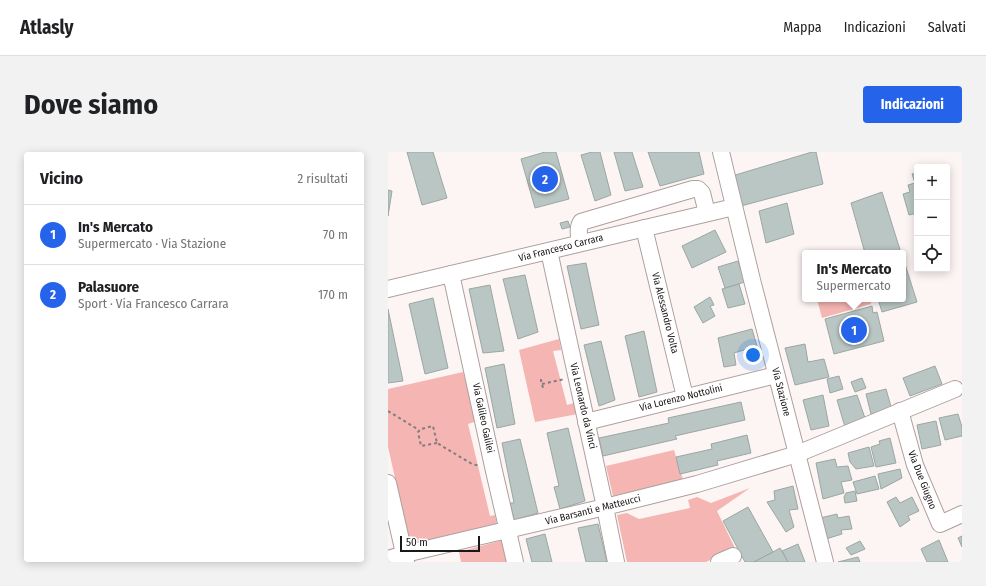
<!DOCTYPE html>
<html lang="it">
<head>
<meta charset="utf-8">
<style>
  :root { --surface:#fff; --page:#f2f2f2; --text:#202124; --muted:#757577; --line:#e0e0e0; --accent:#2563eb }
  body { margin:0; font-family:"Fira Sans Condensed",sans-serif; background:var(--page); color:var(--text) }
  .controls { position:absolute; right:12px; top:12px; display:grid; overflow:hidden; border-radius:4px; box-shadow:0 2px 10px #0003 }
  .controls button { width:36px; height:36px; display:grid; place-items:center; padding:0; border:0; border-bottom:1px solid var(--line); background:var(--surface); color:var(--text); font:20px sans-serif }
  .scale { position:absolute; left:12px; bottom:10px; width:80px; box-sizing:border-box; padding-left:4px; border:2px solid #1c1717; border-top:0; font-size:11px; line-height:14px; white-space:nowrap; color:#1c1717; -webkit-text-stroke:3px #fff; paint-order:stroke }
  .you { position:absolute; left:365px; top:203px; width:14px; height:14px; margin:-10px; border:3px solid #fff; border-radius:50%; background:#1a73e8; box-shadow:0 0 0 6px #1a73e833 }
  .badge { display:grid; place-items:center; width:26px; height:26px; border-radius:50%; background:var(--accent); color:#fff; font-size:13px; font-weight:700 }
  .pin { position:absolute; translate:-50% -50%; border:2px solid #fff; box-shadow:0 1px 4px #0006 }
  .popup { position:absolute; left:414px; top:98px; width:104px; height:52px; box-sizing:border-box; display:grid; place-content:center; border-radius:4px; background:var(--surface); filter:drop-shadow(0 1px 3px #0005); font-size:13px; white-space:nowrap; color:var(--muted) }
  .popup b { font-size:15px; color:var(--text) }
  .popup::after { content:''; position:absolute; left:50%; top:100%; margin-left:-8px; border:8px solid transparent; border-top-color:var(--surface) }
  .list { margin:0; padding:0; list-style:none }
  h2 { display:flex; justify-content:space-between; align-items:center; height:52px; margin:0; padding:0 16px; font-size:17px }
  h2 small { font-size:13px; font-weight:400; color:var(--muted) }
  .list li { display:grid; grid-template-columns:26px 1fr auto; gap:12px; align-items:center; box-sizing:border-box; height:60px; padding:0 16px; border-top:1px solid var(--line) }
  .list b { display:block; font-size:15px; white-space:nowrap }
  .list p { margin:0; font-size:13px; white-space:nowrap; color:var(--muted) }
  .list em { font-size:13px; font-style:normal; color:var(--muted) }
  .icon { flex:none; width:22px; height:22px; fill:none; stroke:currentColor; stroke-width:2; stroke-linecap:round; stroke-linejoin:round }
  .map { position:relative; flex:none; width:574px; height:410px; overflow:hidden; border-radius:4px }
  header { display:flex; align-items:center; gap:24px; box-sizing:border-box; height:56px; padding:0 20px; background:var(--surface); border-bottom:1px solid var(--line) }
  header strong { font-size:19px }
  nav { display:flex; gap:22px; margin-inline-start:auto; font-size:14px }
  .intro { display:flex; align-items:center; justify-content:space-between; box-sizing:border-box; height:96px; padding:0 24px }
  h1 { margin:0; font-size:28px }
  .button { padding:10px 18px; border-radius:4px; background:var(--accent); color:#fff; font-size:14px; font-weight:700 }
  main { display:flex; gap:24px; padding:0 24px }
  aside { flex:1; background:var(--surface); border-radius:4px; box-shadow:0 2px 10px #0003 }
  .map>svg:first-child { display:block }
</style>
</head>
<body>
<header>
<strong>Atlasly</strong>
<nav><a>Mappa</a><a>Indicazioni</a><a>Salvati</a></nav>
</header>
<div class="intro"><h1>Dove siamo</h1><a class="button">Indicazioni</a></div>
<main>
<aside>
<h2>Vicino<small>2 risultati</small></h2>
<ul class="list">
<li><span class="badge">1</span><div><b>In's Mercato</b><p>Supermercato · Via Stazione</p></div><em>70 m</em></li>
<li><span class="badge">2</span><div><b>Palasuore</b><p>Sport · Via Francesco Carrara</p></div><em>170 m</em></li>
</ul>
</aside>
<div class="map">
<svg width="574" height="410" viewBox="0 0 574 410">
  <rect width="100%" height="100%" fill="#fdf5f4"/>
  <g fill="#f5b5b3">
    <polygon points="429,147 482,147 483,152 434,166"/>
    <polygon points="171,187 173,198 165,199 179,253 186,251 190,262 147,270 131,198"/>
    <polygon points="75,220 89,269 80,272 102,364 107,363 109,372 22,392 0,295 0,237"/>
    <polygon points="286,298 295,328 225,344 218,314"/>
    <polygon points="362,336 329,359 347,396 318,410 239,410 229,363 239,361 251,367 302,356 300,348 309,345 323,351"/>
    <polygon points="115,388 121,410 73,410 71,400"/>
  </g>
  <g fill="#b9c6c4" stroke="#9aa7a4">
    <polygon points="19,0 45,0 59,46 34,53"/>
    <polygon points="157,0 168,0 181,47 147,56 133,7"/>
    <polygon points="204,0 212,0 223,43 207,49 193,3"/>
    <polygon points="226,0 244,0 255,35 237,39"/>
    <polygon points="260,0 311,0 316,22 272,34"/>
    <polygon points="424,0 428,0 435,32 353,54 344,24"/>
    <polygon points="529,21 529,61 521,63 515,42 522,40 520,33 527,31 524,22"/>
    <polygon points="0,38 4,39 0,64"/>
    <polygon points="494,40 513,101 477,101 463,51"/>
    <polygon points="399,51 406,82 378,91 371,59"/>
    <polygon points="180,69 182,75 174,77 172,71"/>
    <polygon points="327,78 338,100 304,116 294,94"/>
    <polygon points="515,106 529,150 494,160 490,147 515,147"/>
    <polygon points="350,109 357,130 337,136 330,115"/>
    <polygon points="198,111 211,173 193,177 179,114"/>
    <polygon points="137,123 150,180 130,187 115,127"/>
    <polygon points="351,132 357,152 340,156 334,137"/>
    <polygon points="102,133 116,199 95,201 81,137"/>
    <polygon points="322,145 326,153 322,154 327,164 315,171 306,155"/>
    <polygon points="45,146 60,216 37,222 21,152"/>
    <polygon points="484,154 485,161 489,160 496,189 446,202 437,167"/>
    <polygon points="0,157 15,229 0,231"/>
    <polygon points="364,177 369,194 346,201 348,213 336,215 330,186"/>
    <polygon points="256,179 269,240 251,245 237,184"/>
    <polygon points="213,189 227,248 211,254 196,193"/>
    <polygon points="417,192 420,210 436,207 441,225 407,233 397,196"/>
    <polygon points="116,212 127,272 109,276 97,216"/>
    <polygon points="547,214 554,232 522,244 515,226"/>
    <polygon points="451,224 455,237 442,241 439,227"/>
    <polygon points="474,226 478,236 467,240 463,230"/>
    <polygon points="498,237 504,258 483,262 478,242"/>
    <polygon points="435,243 441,274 423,278 415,248"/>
    <polygon points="469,243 478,269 457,275 449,248"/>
    <polygon points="353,250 357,268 287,284 289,287 215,304 211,286 281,271 280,266"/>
    <polygon points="570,262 574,275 574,284 557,288 551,266"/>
    <polygon points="548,269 553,293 534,297 529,273"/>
    <polygon points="180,276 197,349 172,357 166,335 171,334 159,281"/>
    <polygon points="359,283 363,301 329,309 330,313 292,322 288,305 324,297 323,292"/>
    <polygon points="502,286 508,311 488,315 483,295 492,292 491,289"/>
    <polygon points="132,287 150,361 126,368 122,351 126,351 114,291"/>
    <polygon points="481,295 486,314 468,317 462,310 460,301"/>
    <polygon points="447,307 449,315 460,314 464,328 453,330 456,341 435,347 428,311"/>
    <polygon points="512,317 514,326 493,337 490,322"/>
    <polygon points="487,324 491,337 469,342 465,330"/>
    <polygon points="405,334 410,357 401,358 406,375 398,380 379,350 387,348 386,339"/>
    <polygon points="467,339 469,349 457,351 456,345 458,341"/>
    <polygon points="508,345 512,351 524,345 531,359 520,364 522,368 512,375 499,350"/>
    <polygon points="360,355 385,400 366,410 357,410 335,369"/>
    <polygon points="449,362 450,366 461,364 464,377 453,378 454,382 438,387 432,366"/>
    <polygon points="210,372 219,410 198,410 190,376"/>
    <polygon points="157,382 164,410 144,410 138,387"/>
    <polygon points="574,384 574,395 570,386"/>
    <polygon points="551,388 560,410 539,410 533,397"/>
    <polygon points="472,389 477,397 463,403 458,396"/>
    <polygon points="410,392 417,410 400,410 394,399"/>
    <polygon points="392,396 400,410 366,410 385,400"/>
    <polygon points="470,405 472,410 450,410"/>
  </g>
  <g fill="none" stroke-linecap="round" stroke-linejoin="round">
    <defs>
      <g id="minor">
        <polyline points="333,0 364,128 437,410"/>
        <polyline points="256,76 297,245"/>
        <path d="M192 91C191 84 189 77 193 70L305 37H310L314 41 319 61"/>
        <polyline points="161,99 217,355 228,410"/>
        <polyline points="63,122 106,319 127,410"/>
        <polyline points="0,137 346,55"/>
        <polyline points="512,259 527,313 552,372 574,362"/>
        <polyline points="198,270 388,223"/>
        <polyline points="0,331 18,410"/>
        <polyline points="0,407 17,402 217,355 309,332 409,302 567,237"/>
        <polyline points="331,410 345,404"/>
      </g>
    </defs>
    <use href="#minor" stroke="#ada09f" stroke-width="18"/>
    <g stroke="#847d7d" stroke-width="2" stroke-dasharray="3 3" stroke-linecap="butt">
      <polyline points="152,228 153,228 155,236 154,237"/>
      <polyline points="154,232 177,227"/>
      <polyline points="0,259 31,278"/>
      <polyline points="49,291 33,294 30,280 33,277 45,274 49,291 84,312 92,314"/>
    </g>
    <use href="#minor" stroke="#fff" stroke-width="16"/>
  </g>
  <g text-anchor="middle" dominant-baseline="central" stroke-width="3" stroke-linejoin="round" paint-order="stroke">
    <g font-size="10" fill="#1c1717" stroke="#fff">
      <text transform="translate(173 96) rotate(-14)">Via Francesco Carrara</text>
      <text transform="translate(277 161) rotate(76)">Via Alessandro Volta</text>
      <text transform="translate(393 240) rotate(76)">Via Stazione</text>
      <text transform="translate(293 246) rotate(-14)">Via Lorenzo Nottolini</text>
      <text transform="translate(195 254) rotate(77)">Via Leonardo da Vinci</text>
      <text transform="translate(95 266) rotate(78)">Via Galileo Galilei</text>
      <text transform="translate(534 328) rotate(69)">Via Due Giugno</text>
      <text transform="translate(205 358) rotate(-14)">Via Barsanti e Matteucci</text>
    </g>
  </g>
</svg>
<div class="controls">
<button>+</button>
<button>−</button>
<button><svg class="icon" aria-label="locate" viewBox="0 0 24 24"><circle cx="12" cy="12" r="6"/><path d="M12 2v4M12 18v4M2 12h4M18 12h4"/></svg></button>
</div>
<div class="scale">50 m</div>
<div class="you"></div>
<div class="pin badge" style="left:466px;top:178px">1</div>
<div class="popup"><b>In's Mercato</b>Supermercato</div>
<div class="pin badge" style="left:157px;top:27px">2</div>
</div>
</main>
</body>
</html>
